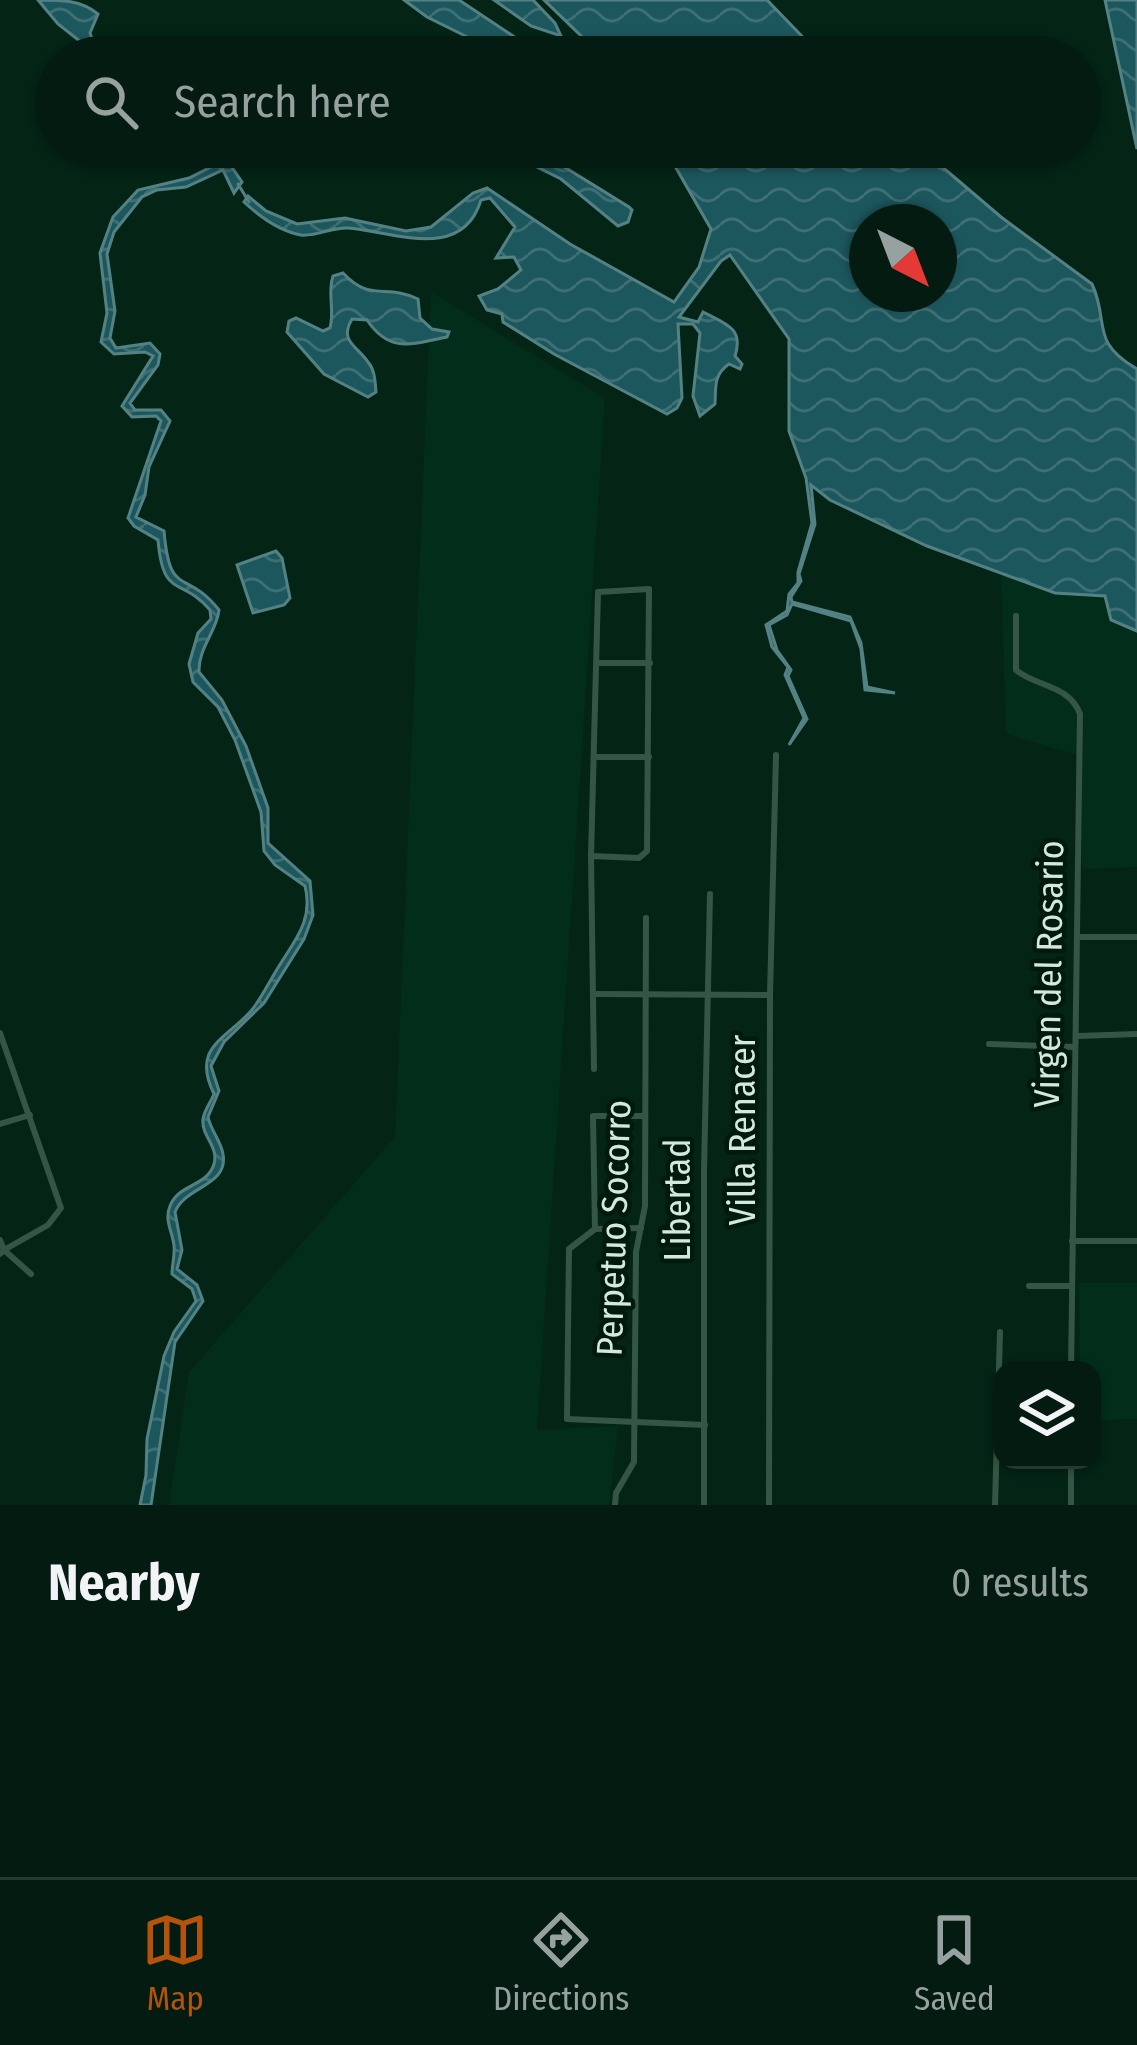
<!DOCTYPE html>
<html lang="en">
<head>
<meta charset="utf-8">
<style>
  :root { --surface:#031b10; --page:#11281e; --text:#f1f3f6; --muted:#97a19f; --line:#243930; --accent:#b45309 }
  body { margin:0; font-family:"Fira Sans Condensed",sans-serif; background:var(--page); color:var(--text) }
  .controls { position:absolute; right:36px; bottom:36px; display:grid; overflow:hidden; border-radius:24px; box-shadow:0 3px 9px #0004 }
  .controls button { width:108px; height:108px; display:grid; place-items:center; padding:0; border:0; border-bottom:3px solid var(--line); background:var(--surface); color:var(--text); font:60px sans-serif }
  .compass { position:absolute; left:849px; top:204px; width:108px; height:108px; border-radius:50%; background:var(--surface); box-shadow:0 3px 9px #0004; rotate:138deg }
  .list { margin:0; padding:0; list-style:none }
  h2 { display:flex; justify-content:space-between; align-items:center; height:156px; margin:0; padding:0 48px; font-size:51px }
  h2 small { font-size:39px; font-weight:400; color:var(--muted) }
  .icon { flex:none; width:66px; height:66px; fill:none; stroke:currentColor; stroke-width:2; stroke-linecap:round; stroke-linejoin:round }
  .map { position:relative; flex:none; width:1137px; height:1505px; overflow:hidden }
  .search { position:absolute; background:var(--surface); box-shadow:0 3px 9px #0004; left:36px; right:36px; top:36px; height:132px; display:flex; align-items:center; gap:30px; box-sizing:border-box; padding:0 42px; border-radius:66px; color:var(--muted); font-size:45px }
  .sheet { height:372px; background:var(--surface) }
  nav { display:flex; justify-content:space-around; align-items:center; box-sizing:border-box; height:168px; border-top:3px solid var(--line); background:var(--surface); font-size:33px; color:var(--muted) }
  nav a { display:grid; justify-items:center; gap:6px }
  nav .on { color:var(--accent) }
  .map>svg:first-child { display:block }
</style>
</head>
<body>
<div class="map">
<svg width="1137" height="1505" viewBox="0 0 1137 1505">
  <defs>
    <pattern id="water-waves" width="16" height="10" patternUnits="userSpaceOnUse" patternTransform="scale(3)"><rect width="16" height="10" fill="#1d575e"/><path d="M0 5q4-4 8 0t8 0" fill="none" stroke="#3d6f75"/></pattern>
  </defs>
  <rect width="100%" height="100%" fill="#042416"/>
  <g fill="#022d1b">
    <polygon points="431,292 605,398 537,1430 618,1426 609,1505 169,1505 189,1372 395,1137"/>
    <polygon points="1001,574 1071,596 1105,597 1111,620 1137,631 1137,867 1082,869 1081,756 1006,734"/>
    <polygon points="1079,1283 1137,1283 1137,1419 1092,1420 1092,1370 1080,1370"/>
  </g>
  <g fill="url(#water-waves)" stroke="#548284" stroke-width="3" fill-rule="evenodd">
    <path d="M38 0C62 0 81 0 98 14L90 33 94 44 91 50 58 24Z"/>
    <polygon points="404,0 459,0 525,44 553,57 508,57 427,17"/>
    <polygon points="494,0 533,0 555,23 561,36 531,26"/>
    <polygon points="544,0 767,0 822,57 603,57"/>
    <polygon points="1105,0 1137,0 1137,149"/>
    <polygon points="497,147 532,147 629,207 632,210 628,222 618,226 561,179"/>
    <path d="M664 147H919L1001 217 1092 284C1110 323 1089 341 1137 369V631L1111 620 1105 596 1055 593 927 546 830 500 811 485 815 524 799 574 801 581 791 597 792 602 850 617 861 643 867 687 895 693 865 690 861 649 851 621 792 604 787 615 769 625 777 650 791 670 788 676 807 719 789 745 804 718 785 675 788 667 772 647 766 625 787 611 789 594 798 583V572L812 523 806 478 789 431V339L730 255 721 261 679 317 698 322 703 312C726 324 744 328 735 356L742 364 740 369 729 364C713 375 716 388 715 404L700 416 693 396 700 333 693 324H678L682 398 677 408 667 414 554 354 503 322 502 314 487 310 479 296 498 289 521 270 514 257 496 258 515 227 490 198 481 200C462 263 391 231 348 228 332 227 316 237 301 235 279 231 259 216 244 202L248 196 266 211 297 224 345 218 406 231 431 227 473 193 487 188 570 244 674 302 699 267 711 229ZM867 222H939V294H867Z"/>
    <path d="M221 162 231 166 242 182 234 193 223 170 186 187 157 190 142 197 114 232 107 254 115 311 110 338 116 348 150 343 160 354 158 365 130 403 135 410H161L170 421 149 467 145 495 136 517 164 531C170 600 185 567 219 610 217 631 198 648 199 672L222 700 246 746 268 808V843L310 881 313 915 304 939 264 1003 224 1042 211 1066 219 1091 208 1117C211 1131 221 1141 223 1154 229 1186 185 1186 175 1212L182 1250 177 1269 197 1285 203 1301 175 1342 151 1505H140L146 1475 147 1439 164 1356 174 1332 196 1301 192 1289 172 1274C172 1265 175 1255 174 1246 173 1233 165 1222 169 1209 176 1183 207 1188 214 1164 219 1146 201 1136 203 1119 204 1110 211 1102 214 1094 191 1047 225 1040 251 1011 261 999 268 984 276 971 293 942 314 922 305 886L275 865 264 851 261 812 235 740 218 707 193 682 189 664 198 633 211 619 210 610C181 576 163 600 158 540L134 526 128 518 161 421 156 416 132 417 122 406 153 356 145 352 114 354 101 342 107 313 100 253 113 217 138 190 189 178Z"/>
    <path d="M343 273C371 303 385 283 418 299L420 318 432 329 449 332 447 337C412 344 390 354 367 320L352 319C339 341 356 345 368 362 375 370 375 381 376 392L368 397 324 374 287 332 289 321 296 318 323 331 330 328C335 310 327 293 333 276Z"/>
    <polygon points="276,551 282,558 290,598 284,605 253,613 237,565"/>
  </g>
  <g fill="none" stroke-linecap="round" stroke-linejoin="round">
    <polyline stroke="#548284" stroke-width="3" points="238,184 249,202"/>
    <g stroke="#365645" stroke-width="6">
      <path d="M1016 616V670C1036 687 1070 685 1080 714L1071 1370"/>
      <polyline points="597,663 650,663"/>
      <polyline points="595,757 649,757"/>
      <polyline points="591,856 639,858 647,851 649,589 598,592 591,856 594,1069"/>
      <polyline points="1081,937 1137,937"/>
      <polyline points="594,994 770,995"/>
      <polyline points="0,1033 61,1208 48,1225 4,1250 31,1274"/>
      <polyline points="1078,1036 1137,1034"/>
      <polyline points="989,1044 1075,1047"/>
      <polyline points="0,1124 30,1115"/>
      <polyline points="641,1228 595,1229 569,1249 567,1419 705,1425"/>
      <polyline points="595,1229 593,1116 644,1116"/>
      <polyline points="0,1240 4,1250 0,1254"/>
      <polyline points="1072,1241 1137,1241"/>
      <polyline points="1029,1286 1072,1286"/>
      <polyline points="1071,1460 1071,1505"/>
      <polyline points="615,1505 616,1493 634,1462 636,1252 645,1206 646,918"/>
      <polyline points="704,1505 704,1171 710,894"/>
      <polyline points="769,1505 770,995 776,755"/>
      <polyline points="995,1505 1000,1332"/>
    </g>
  </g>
  <g text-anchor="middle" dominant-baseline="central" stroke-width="9" stroke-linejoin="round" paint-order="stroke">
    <g font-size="36" fill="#d6e8dd" stroke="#001a0d">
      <text transform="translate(1049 974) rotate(-89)">Virgen del Rosario</text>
      <text transform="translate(743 1130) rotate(-90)">Villa Renacer</text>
      <text transform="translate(678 1200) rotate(-90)">Libertad</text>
      <text transform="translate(614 1228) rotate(-88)">Perpetuo Socorro</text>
    </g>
  </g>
</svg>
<div class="controls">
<button><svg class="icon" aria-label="layers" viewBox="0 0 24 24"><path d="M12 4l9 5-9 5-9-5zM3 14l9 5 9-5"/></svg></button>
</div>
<svg class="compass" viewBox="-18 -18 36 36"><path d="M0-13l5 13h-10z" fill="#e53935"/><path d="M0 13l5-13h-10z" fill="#97a19f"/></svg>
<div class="search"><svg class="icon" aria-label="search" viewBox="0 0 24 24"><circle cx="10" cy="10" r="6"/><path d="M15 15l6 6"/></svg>Search here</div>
</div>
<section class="sheet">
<h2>Nearby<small>0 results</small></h2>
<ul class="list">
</ul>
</section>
<nav>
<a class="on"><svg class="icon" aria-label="map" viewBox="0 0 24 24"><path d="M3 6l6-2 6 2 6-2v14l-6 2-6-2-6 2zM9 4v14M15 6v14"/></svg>Map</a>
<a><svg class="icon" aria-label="directions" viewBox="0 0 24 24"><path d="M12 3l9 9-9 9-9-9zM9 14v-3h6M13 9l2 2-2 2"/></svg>Directions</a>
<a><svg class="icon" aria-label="saved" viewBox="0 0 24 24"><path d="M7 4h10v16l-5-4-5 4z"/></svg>Saved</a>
</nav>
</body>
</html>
